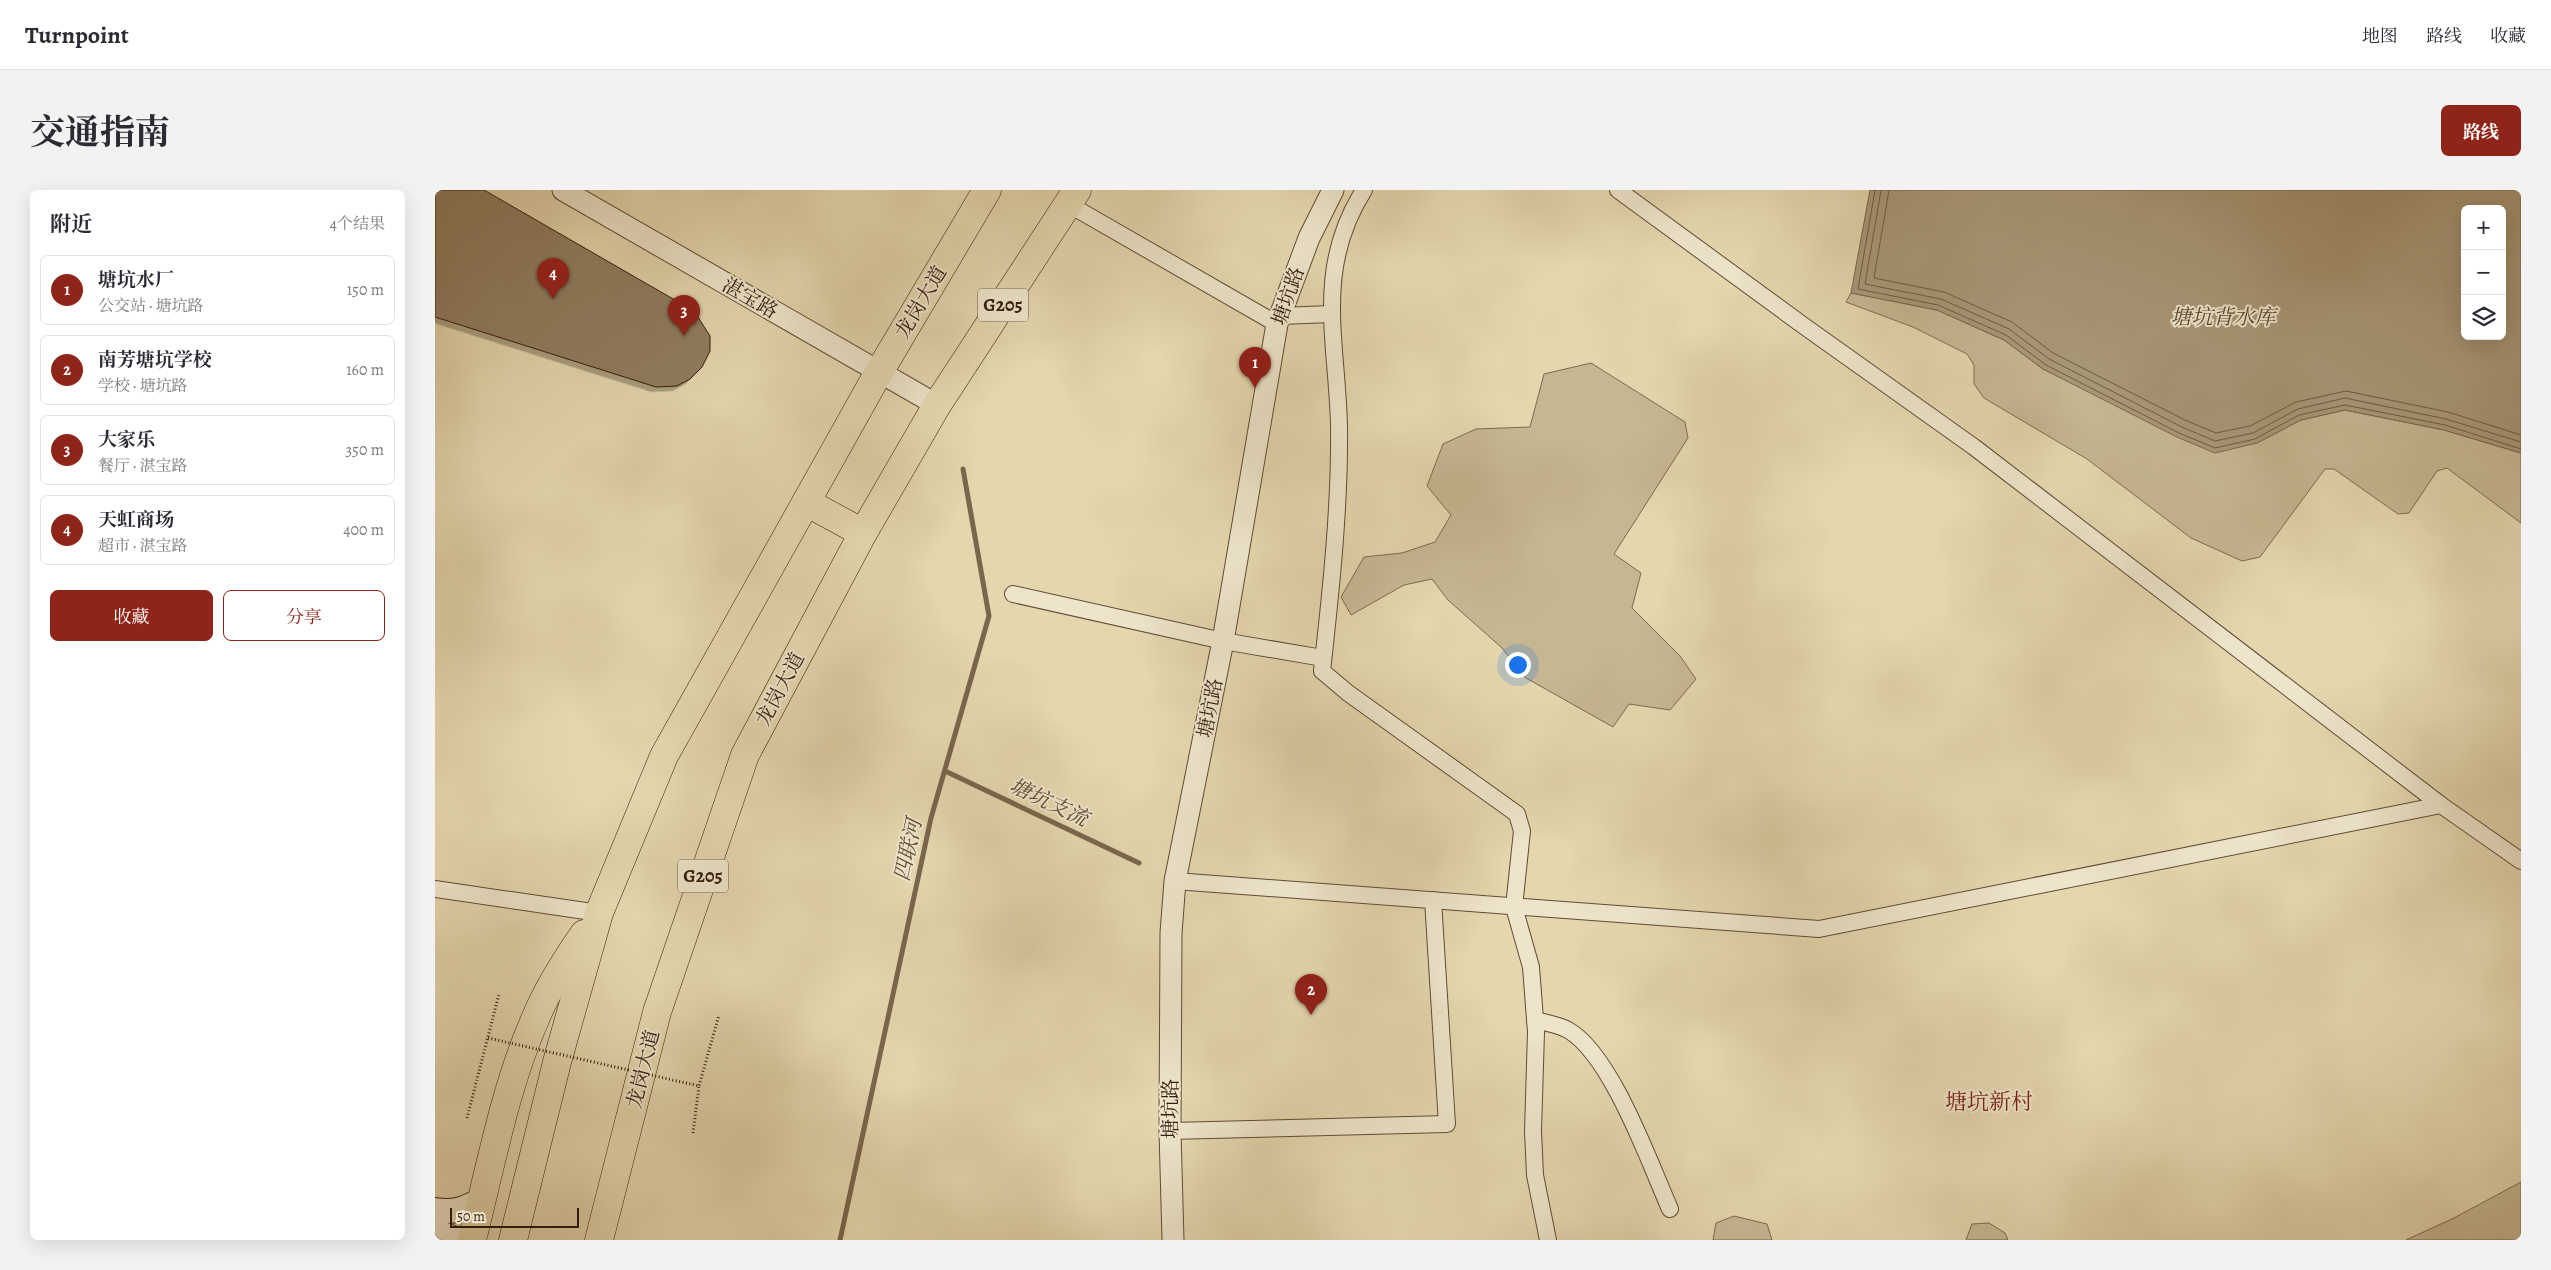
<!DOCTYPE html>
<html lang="zh">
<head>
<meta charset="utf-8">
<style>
  :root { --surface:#fff; --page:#f2f2f3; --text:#2b2b33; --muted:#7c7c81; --line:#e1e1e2; --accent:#8f2418 }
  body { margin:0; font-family:Alegreya,"Noto Serif SC",serif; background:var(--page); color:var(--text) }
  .controls { position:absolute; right:15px; top:15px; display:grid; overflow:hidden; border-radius:8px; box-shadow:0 5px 20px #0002 }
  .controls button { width:45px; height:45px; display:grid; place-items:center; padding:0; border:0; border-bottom:1px solid var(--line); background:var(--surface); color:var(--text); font:25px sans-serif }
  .scale { position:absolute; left:15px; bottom:12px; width:129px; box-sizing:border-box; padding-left:5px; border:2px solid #351d0f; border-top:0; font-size:14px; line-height:18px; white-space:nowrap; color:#351d0f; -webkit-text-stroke:4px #ede4ca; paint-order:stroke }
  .you { position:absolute; left:1082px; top:474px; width:18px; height:18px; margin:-12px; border:4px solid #fff; border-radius:50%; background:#1a73e8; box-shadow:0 0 0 8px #1a73e833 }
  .badge { display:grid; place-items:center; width:32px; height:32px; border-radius:50%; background:var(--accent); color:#fff; font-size:16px; font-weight:700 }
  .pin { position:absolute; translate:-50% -41px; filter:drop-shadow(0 1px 2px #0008) }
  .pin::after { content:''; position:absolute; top:26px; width:18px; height:15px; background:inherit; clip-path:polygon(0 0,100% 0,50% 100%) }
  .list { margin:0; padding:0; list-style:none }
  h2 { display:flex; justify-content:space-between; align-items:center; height:65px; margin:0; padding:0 20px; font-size:21px }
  h2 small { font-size:16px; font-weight:400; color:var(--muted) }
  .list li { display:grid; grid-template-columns:32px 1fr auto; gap:15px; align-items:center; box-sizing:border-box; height:70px; margin:0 10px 10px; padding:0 10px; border:1px solid var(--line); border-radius:8px }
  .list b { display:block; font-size:19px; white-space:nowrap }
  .list p { margin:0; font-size:16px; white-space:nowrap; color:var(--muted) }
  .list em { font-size:16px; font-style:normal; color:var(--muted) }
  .actions { display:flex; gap:10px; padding:15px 20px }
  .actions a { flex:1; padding:11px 0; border:1px solid var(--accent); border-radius:8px; text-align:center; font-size:18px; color:var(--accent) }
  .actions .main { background:var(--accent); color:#fff }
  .icon { flex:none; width:28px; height:28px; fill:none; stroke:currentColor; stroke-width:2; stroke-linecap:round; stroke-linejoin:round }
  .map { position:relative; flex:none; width:2086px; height:1050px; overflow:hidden; border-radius:8px }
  header { display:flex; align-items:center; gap:30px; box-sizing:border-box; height:70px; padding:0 25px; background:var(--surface); border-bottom:1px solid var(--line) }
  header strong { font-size:24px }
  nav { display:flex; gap:28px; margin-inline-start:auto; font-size:18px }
  .intro { display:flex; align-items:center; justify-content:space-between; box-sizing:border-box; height:120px; padding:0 30px }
  h1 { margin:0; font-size:35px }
  .button { padding:12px 22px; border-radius:8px; background:var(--accent); color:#fff; font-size:18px; font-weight:700 }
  main { display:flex; gap:30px; padding:0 30px }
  aside { flex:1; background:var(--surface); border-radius:8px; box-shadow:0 5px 20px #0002 }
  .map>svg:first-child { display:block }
</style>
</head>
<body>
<header>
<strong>Turnpoint</strong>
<nav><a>地图</a><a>路线</a><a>收藏</a></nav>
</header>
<div class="intro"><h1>交通指南</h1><a class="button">路线</a></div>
<main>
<aside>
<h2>附近<small>4个结果</small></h2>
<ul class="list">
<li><span class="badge">1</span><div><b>塘坑水厂</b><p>公交站 · 塘坑路</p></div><em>150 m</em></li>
<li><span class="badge">2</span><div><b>南芳塘坑学校</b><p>学校 · 塘坑路</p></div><em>160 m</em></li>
<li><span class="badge">3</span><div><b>大家乐</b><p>餐厅 · 湛宝路</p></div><em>350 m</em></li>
<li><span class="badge">4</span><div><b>天虹商场</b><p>超市 · 湛宝路</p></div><em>400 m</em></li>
</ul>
<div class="actions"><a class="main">收藏</a><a>分享</a></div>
</aside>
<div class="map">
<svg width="2086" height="1050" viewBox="0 0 2086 1050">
  <defs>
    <filter id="shadow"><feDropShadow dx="-4.5" dy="4.5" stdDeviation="0" flood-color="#0004"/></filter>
  </defs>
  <rect width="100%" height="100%" fill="#e4d6ad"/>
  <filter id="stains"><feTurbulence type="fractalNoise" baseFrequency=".004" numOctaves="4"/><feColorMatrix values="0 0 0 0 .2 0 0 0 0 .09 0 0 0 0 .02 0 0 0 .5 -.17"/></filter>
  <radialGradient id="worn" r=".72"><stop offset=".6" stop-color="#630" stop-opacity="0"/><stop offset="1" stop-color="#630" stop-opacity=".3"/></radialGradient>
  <g fill="#c6b792" stroke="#7e6a50">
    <polygon points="1416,103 1502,120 1569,150 1608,179 1676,212 1822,253 1866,230 1910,220 2009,240 2086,263 2086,333 2012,278 2002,281 1974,323 1963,324 1899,279 1890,279 1825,367 1807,371 1756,348 1652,269 1549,208 1539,194 1539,175 1532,164 1478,137 1411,112"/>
    <polygon points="1156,173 1250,232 1253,248 1179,364 1206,383 1197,418 1245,466 1261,489 1235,520 1194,514 1178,537 1091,488 1067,458 1013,410 997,389 969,395 916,425 906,407 929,367 967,363 1000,352 1016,325 992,296 1008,254 1041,239 1095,237 1109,184"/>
    <polygon points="2086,992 2086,1050 1971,1050 2019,1028"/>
    <polygon points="1299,1026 1332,1034 1337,1050 1278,1050 1281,1033"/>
    <polygon points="1554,1033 1570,1043 1573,1050 1531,1050 1537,1034"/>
  </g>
  <path fill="#a89777" stroke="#7a664d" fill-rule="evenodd" d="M1435 0H2086V263L2009 240 1910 220 1866 230 1822 253 1780 263 1742 247 1608 179 1569 150 1502 120 1416 103ZM2030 19H2067V146H2030Z"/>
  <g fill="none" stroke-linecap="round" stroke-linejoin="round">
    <g stroke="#6e5a43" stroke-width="1">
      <polyline points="1440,0 1423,99 1503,115 1571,145 1611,175 1744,243 1780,258 1820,249 1864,225 1910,215 2010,235 2086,259"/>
      <polyline points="1446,0 1430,94 1506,109 1574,139 1614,169 1747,237 1780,251 1818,243 1863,219 1910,208 2011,229 2086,252"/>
      <polyline points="1454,0 1439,88 1509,102 1577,132 1618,163 1750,230 1781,243 1815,236 1861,212 1911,201 2013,222 2086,245"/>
    </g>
    <g stroke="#7a664d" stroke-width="5">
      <polyline points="510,581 704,673"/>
      <polyline points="405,1050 496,628 554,426 528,279"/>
    </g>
  </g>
  <polygon fill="#907d61" stroke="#351d0f" filter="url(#shadow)" points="0,0 49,0 259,121 275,146 275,161 267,177 255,189 242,196 221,197 0,127"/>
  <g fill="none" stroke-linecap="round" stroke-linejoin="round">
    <defs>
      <g id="minor">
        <path d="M929 0C879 79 902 150 904 236 905 317 896 400 887 481L913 503 1082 624 1087 641 1079 717 1096 777 1101 842 1098 941 1100 985 1113 1050"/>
        <polyline points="1183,0 1369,136 1539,257 2006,615 2086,671"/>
        <polyline points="633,14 842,134"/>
        <polyline points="845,126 896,124"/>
        <polyline points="578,404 788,451 888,468"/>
        <polyline points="740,691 1384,739 2006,615"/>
        <polyline points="0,699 164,723"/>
        <path d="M1100 830C1111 833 1124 835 1133 840 1176 864 1215 974 1235 1019"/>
        <polyline points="735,941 1012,934 998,710"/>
      </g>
      <g id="tertiary">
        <polyline points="128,0 502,215"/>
        <polyline points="738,1050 735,941 736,743 740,691 788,451 842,134 874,48 898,0"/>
      </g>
      <g id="secondary">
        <path d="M0 1020C19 1023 31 1019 47 1009"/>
        <polyline points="0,1041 23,1050"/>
      </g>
      <g id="trunk">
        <polyline points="371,312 428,343"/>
        <path d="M37 1050C56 975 70 897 101 827 113 798 131 770 149 744"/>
        <polyline points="78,1050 122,872 164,723 229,566 440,189 552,0"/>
        <polyline points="164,1050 222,822 310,565 428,343 502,215 642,0"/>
      </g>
    </defs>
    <use href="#minor" stroke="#614b36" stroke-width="18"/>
    <use href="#tertiary" stroke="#614b36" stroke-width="23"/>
    <use href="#secondary" stroke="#351d0f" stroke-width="26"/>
    <use href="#trunk" stroke="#351d0f" stroke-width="29"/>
    <g stroke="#351d0f" stroke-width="3" stroke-dasharray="1 2.5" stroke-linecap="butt">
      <polyline points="32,928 64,804"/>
      <polyline points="258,943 264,896"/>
    </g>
    <use href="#minor" stroke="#ede4ca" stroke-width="16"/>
    <use href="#tertiary" stroke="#ede4ca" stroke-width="21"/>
    <use href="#secondary" stroke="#ede4ca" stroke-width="24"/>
    <use href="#trunk" stroke="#e4d6ad" stroke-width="28"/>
    <polyline stroke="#351d0f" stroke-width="3" stroke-dasharray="1 2.5" stroke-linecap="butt" points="53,848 264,896 284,825"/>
  </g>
  <g text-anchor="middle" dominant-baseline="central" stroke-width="4" stroke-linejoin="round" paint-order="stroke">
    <g fill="#ede4ca" stroke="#6c5947" stroke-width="1">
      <rect x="543" y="98.5" width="50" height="33" rx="4"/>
      <rect x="243" y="669.5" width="50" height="33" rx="4"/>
    </g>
    <g font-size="19" font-weight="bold" fill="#351d0f">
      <text x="568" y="115">G205</text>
      <text x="268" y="686">G205</text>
    </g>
    <g font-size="20" fill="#351d0f" stroke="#ede4ca">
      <text transform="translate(853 106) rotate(-71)">塘坑路</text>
      <text transform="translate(315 108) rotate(30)">湛宝路</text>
      <text transform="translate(486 112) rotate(-59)">龙岗大道</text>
      <text transform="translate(345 499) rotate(-62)">龙岗大道</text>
      <text transform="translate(775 518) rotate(-79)">塘坑路</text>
      <text transform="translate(208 879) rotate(-76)">龙岗大道</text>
      <text transform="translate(735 919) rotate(-90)">塘坑路</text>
    </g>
    <g font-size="21" font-style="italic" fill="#5d4833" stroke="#ede4ca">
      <text x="1788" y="127">塘坑背水库</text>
      <text transform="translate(614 612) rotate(25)">塘坑支流</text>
      <text transform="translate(473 660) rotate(-78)">四联河</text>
    </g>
    <g font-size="22" fill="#7a1f14" stroke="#ede4ca">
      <text x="1554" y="912">塘坑新村</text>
    </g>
  </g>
  <rect width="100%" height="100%" filter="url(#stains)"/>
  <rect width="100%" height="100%" fill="url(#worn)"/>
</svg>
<div class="controls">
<button>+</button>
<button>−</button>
<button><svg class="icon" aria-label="layers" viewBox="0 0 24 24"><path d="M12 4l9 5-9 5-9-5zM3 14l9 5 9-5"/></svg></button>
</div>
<div class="scale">50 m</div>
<div class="you"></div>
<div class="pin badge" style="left:820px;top:198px">1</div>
<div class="pin badge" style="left:876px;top:825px">2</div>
<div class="pin badge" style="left:249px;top:146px">3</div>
<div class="pin badge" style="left:118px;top:109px">4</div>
</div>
</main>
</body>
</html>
